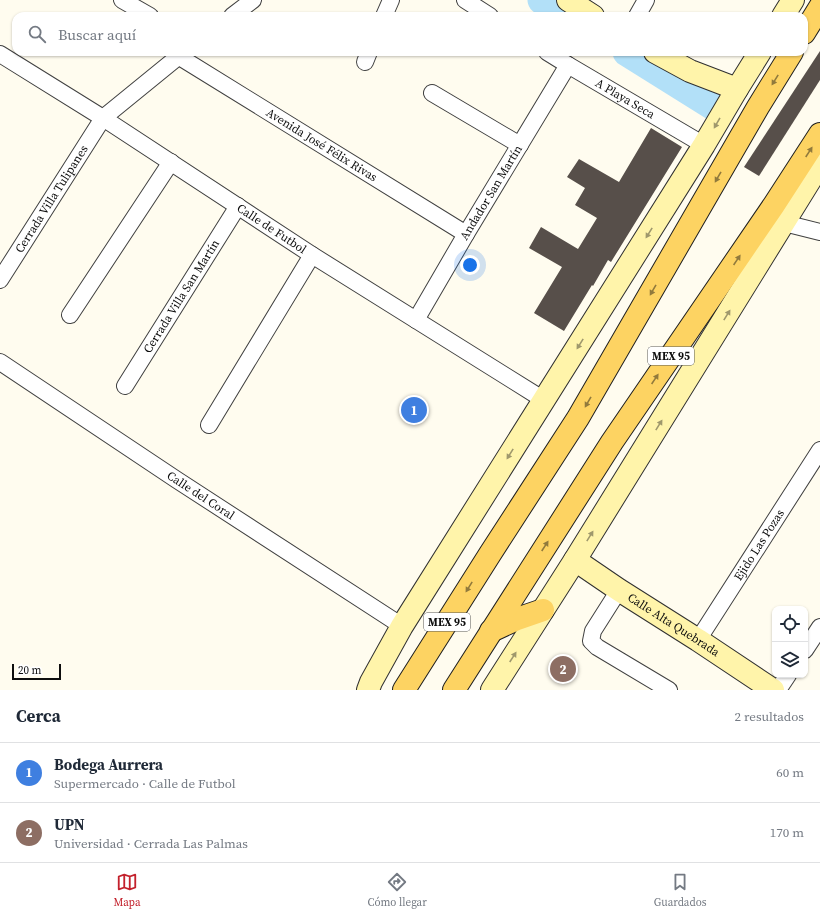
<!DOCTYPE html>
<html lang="es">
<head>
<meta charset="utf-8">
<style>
  :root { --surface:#fff; --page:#f2f2f3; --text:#1f2937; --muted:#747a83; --line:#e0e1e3; --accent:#c3212c }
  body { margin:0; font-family:"Source Serif 4",serif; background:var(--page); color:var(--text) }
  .controls { position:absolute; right:12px; bottom:12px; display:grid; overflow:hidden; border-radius:8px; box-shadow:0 1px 3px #0004 }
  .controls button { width:36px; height:36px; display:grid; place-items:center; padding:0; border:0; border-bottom:1px solid var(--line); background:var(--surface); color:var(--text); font:20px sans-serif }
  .scale { position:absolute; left:12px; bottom:10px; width:49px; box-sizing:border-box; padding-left:4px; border:2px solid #0e0e0e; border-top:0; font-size:11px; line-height:14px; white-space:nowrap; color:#0e0e0e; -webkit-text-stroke:3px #fff; paint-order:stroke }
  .you { position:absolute; left:470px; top:265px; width:14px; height:14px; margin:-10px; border:3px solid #fff; border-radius:50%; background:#1a73e8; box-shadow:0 0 0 6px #1a73e833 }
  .badge { display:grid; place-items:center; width:26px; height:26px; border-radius:50%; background:var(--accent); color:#fff; font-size:13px; font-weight:700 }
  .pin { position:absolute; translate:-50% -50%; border:2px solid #fff; box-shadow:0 1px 4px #0006 }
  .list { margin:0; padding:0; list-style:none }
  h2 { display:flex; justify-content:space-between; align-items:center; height:52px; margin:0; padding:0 16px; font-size:17px }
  h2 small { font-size:13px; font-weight:400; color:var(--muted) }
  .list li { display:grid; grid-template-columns:26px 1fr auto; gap:12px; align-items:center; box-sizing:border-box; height:60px; padding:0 16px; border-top:1px solid var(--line) }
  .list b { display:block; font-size:15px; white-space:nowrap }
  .list p { margin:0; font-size:13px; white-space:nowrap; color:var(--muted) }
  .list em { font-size:13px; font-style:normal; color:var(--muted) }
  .icon { flex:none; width:22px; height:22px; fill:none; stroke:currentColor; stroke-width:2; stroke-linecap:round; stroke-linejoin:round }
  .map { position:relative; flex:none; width:820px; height:690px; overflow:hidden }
  .search { position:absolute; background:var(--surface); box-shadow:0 1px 3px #0004; left:12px; right:12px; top:12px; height:44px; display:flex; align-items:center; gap:10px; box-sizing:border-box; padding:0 14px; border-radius:12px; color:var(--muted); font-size:15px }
  .sheet { height:172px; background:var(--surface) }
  nav { display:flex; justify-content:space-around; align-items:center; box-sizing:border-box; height:56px; border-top:1px solid var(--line); background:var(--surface); font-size:11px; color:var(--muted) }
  nav a { display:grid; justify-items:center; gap:2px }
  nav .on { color:var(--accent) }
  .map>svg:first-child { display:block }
</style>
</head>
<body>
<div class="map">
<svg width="820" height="690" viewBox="0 0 820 690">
  <rect width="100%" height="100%" fill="#fffcef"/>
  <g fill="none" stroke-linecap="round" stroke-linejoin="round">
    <g stroke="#b2e0f8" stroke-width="29">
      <polyline points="542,0 569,16"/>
      <polyline points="627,52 715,107"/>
    </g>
  </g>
  <g fill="#574f4a">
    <polygon points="820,51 820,80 759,176 744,167"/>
    <polygon points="651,128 682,147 611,262 608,260 593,286 592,285 564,331 534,313 562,267 529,248 541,227 578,249 597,218 575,205 585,188 567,177 579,159 619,182"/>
  </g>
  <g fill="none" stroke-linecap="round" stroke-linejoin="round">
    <defs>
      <g id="street">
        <polyline points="122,0 150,16"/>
        <polyline points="465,0 490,16"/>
        <polyline points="232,16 253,0"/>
        <polyline points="384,16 391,0"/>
        <polyline points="637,16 646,0"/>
        <path id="s1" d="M547 52 568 65 704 145"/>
        <path id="s2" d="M0 54 103 118 312 255 544 400"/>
        <path id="s3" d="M178 56 466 234"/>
        <polyline points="365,62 369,52"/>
        <polyline points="432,93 520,145"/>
        <polyline points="784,223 820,232"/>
        <path id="s4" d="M0 280 103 118 184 52"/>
        <polyline points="70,315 171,162"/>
        <path id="s5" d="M416 320 466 234 568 65"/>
        <path id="s6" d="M0 362 177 480 402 626"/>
        <path id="s7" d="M125 386 238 206"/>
        <polyline points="209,425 312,255"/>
        <polyline points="619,590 593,631 591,641 597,647 669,690"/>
        <path id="s8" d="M698 640 820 450"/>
        <polyline points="805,650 820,627"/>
        <polyline points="778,690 788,675"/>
      </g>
      <g id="secondary">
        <polyline points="568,0 593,16"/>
        <polyline points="783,16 793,0"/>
        <polyline points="655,52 690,71 737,89"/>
        <path id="s9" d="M575 560 619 590 698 640 773 690"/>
        <polyline points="368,690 371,682 402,626 704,145 737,89 760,52"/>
        <polyline points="492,690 575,560 820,164"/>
      </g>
      <g id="primary">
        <polyline points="804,33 820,7"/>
        <polyline points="491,631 517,619 543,610"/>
        <polyline points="404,690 490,554 578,418 758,107 792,52"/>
        <polyline points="454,690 612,442 774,205 820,134"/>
      </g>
    </defs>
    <use href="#street" stroke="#414141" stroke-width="18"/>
    <use href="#secondary" stroke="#303030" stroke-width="24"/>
    <use href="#primary" stroke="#1f1f1f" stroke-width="24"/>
    <use href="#street" stroke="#fff" stroke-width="16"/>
    <use href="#secondary" stroke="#fff4aa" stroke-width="22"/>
    <use href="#primary" stroke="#fdd362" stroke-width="22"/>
  </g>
  <defs><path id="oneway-solid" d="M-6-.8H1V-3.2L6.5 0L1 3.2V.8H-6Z"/></defs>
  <g fill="#917a3c">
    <use href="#oneway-solid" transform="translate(775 80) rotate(122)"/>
    <use href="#oneway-solid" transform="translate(809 152) rotate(-57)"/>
    <use href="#oneway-solid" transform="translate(718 177) rotate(120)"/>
    <use href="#oneway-solid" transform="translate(737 260) rotate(-56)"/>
    <use href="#oneway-solid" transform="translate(653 290) rotate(120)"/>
    <use href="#oneway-solid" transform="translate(655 379) rotate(-56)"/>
    <use href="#oneway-solid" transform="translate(588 402) rotate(120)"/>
    <use href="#oneway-solid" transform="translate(545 546) rotate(-57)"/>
    <use href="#oneway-solid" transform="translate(469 587) rotate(122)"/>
  </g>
  <g fill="#9f986c">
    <use href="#oneway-solid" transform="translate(717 123) rotate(120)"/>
    <use href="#oneway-solid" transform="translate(649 233) rotate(122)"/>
    <use href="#oneway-solid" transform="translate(727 315) rotate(-58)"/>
    <use href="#oneway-solid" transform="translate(580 344) rotate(122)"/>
    <use href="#oneway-solid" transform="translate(659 425) rotate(-58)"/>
    <use href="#oneway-solid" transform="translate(510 454) rotate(122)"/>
    <use href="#oneway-solid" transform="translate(590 536) rotate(-58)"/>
    <use href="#oneway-solid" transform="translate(513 657) rotate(-57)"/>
  </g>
  <g text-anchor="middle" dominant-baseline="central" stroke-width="4" stroke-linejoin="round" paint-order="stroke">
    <g fill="#fff" stroke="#565656" stroke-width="1">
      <rect x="648" y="347" width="46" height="18" rx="3"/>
      <rect x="424" y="613" width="46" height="18" rx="3"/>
    </g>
    <g font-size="11" font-weight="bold" fill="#0e0e0e">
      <text x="671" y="356">MEX 95</text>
      <text x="447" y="622">MEX 95</text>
    </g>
    <g font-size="12" fill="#0e0e0e" stroke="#fff">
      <text stroke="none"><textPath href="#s1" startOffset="91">A Playa Seca</textPath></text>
      <text stroke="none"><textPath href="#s3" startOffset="169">Avenida José Félix Rivas</textPath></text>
      <text stroke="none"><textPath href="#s5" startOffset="148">Andador San Martín</textPath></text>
      <text stroke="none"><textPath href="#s4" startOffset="96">Cerrada Villa Tulipanes</textPath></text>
      <text stroke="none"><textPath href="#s2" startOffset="323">Calle de Futbol</textPath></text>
      <text stroke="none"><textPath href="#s7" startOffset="106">Cerrada Villa San Martín</textPath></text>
      <text stroke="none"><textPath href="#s6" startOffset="241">Calle del Coral</textPath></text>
      <text stroke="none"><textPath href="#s8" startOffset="113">Ejido Las Pozas</textPath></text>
      <text stroke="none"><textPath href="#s9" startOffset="118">Calle Alta Quebrada</textPath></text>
    </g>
  </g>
</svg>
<div class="controls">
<button><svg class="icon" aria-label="locate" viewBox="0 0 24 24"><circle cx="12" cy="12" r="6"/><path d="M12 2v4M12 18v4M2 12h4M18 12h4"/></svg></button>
<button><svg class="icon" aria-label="layers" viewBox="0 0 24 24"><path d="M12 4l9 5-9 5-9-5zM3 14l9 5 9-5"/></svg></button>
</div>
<div class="scale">20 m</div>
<div class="you"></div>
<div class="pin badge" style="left:414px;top:410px;background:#3f7fe0">1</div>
<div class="pin badge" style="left:563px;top:669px;background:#8d6e63">2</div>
<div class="search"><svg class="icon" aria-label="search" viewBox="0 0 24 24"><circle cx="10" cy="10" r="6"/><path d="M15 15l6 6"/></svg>Buscar aquí</div>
</div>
<section class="sheet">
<h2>Cerca<small>2 resultados</small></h2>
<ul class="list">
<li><span class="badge" style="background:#3f7fe0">1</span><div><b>Bodega Aurrera</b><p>Supermercado · Calle de Futbol</p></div><em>60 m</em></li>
<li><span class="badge" style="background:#8d6e63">2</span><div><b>UPN</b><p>Universidad · Cerrada Las Palmas</p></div><em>170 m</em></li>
</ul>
</section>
<nav>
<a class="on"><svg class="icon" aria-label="map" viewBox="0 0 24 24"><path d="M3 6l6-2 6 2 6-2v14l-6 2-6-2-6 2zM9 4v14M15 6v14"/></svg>Mapa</a>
<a><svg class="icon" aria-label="directions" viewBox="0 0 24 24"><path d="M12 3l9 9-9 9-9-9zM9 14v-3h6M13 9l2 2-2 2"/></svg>Cómo llegar</a>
<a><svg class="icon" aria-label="saved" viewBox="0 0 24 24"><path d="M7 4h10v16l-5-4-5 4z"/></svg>Guardados</a>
</nav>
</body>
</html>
